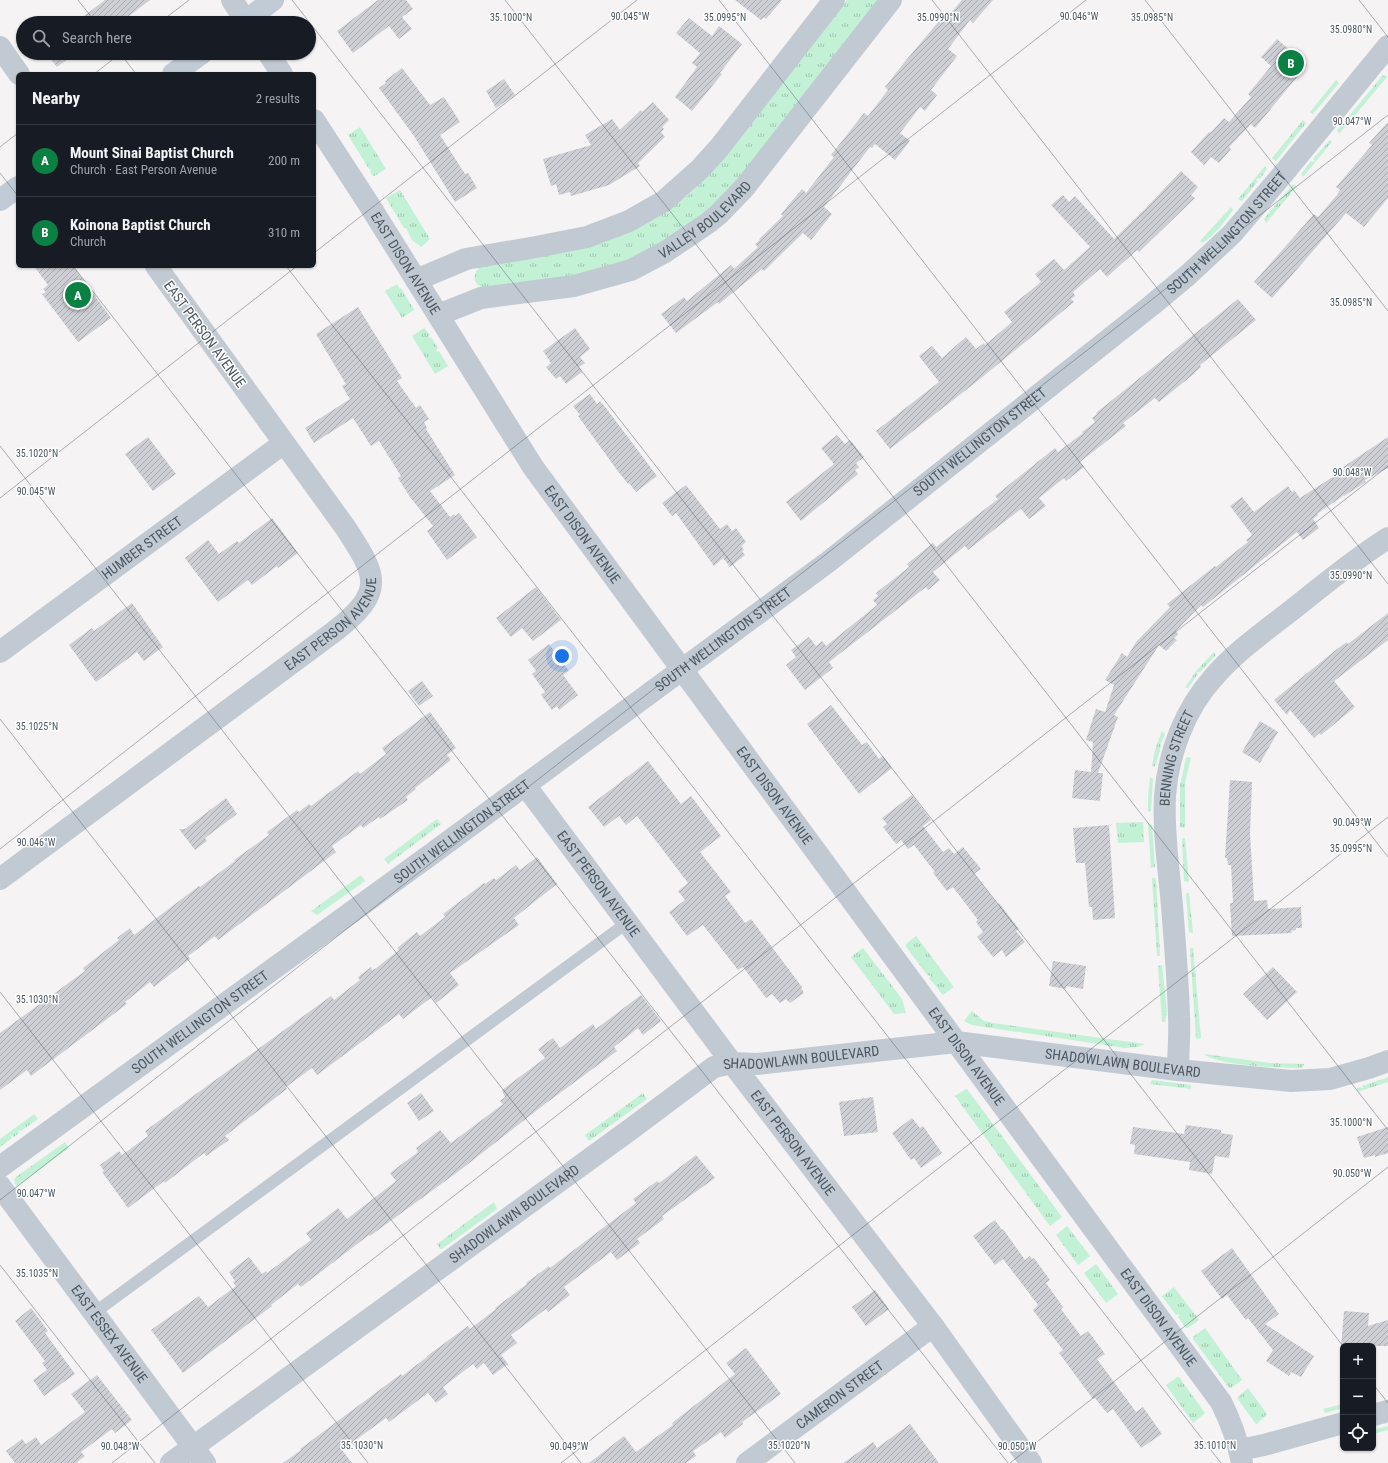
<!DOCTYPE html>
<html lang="en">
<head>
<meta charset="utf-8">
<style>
  :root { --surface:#171b24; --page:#242831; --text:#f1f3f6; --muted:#9ea1a6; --line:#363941; --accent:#0b8043 }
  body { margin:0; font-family:"Roboto Condensed",sans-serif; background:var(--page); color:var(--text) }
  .controls { position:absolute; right:12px; bottom:12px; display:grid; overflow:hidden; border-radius:6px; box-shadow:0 1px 3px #0004 }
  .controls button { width:36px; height:36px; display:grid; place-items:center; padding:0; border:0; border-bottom:1px solid var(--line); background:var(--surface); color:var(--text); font:20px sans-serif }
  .you { position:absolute; left:562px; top:656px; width:14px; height:14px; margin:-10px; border:3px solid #fff; border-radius:50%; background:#1a73e8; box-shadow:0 0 0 6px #1a73e833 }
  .badge { display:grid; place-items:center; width:26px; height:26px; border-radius:50%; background:var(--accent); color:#fff; font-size:13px; font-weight:700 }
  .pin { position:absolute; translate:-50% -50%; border:2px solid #fff; box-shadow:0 1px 4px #0006 }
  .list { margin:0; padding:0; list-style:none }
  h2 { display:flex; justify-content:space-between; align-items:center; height:52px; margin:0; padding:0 16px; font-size:17px }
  h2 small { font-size:13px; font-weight:400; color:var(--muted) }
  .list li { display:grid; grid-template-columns:26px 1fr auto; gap:12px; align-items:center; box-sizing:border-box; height:72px; padding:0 16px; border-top:1px solid var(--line) }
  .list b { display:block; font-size:15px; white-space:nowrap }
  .list p { margin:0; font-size:13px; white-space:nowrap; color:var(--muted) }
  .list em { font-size:13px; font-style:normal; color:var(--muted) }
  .icon { flex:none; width:22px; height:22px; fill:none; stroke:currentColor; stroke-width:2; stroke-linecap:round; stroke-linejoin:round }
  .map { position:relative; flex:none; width:1388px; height:1463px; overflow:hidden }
  .search { position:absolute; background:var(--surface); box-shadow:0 1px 3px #0004; left:16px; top:16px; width:300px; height:44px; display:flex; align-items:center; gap:10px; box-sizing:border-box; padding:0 14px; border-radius:22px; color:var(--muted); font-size:15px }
  .panel { position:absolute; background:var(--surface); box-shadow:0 1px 3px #0004; left:16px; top:72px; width:300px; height:196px; border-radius:6px }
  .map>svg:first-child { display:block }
</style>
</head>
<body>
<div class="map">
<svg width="1388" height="1463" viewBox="0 0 1388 1463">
  <defs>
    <pattern id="grass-tufts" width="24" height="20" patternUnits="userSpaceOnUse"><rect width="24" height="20" fill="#c3f1d5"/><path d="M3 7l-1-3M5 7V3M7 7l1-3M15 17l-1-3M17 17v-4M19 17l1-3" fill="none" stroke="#a0c6b0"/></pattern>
    <pattern id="building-hatch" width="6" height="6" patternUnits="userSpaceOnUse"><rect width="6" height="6" fill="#cdcfd5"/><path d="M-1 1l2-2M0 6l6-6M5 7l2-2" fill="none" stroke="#a8abb0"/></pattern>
  </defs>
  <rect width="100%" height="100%" fill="#f5f3f3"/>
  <g fill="url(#grass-tufts)">
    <path d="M847 0H879L752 163 717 203 679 233 625 261 574 275 483 288C470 282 474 272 482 264L668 209 687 196 710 174Z"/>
    <polygon points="1383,75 1387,77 1339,134 1337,130 1347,119 1349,120 1350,118 1348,117"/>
    <polygon points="1336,80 1339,83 1313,114 1310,112"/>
    <polygon points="1303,120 1306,123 1276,161 1272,158"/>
    <polygon points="360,127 386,169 374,176 373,176 370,171 371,170 371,169 369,169 348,135"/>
    <polygon points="1330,140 1332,142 1303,177 1301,174 1311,161 1313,162 1315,160 1313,159 1329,141"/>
    <polygon points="1265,166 1267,169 1260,179 1258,178 1256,180 1258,181 1242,201 1238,199"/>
    <polygon points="1293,184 1297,186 1266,223 1264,219"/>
    <polygon points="400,190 430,239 421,247 412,240 406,228 404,228 386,198"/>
    <path d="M1231 207 1233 210C1225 221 1214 237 1202 243L1200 241Z"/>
    <polygon points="397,284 400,289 401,288 414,310 402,318 385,291"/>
    <polygon points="424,328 430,335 428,336 429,338 431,337 438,348 436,350 437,352 439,351 448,366 435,374 412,336"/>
    <polygon points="1214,652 1216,655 1200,672 1198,672 1197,673 1198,674 1188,688 1185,688 1196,671"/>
    <polygon points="1162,731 1165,734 1161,743 1160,743 1161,746 1156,764 1154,767 1152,766 1155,750"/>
    <polygon points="1188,757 1191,758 1185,783 1185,828 1180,827 1180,785 1186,758"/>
    <polygon points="1150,777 1153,779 1151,811 1148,812 1148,798"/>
    <polygon points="437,819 441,824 388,864 384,859"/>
    <polygon points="1143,822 1144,842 1118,843 1116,823"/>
    <polygon points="1148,823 1152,825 1155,867 1151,868"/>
    <polygon points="1182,838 1185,838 1189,882 1184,881"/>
    <polygon points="361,875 365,881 317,915 311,911"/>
    <polygon points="1152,878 1155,878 1156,880 1160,956 1157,956"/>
    <polygon points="1187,893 1189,893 1193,933 1189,932 1186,895"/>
    <polygon points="916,936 954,987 943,995 929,978 931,977 929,975 928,976 906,947 906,944"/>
    <polygon points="863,948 902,999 906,1013 894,1014 851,957"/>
    <polygon points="1191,948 1193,948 1201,1038 1196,1039 1190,949"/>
    <polygon points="1162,965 1167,1011 1165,1022 1162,1022 1158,966"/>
    <polygon points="972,1011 984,1021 993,1023 1145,1044 1137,1047 1125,1048 972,1025 964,1021"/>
    <path d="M1204 1054 1270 1063 1304 1064 1302 1068C1283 1068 1218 1066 1204 1054Z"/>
    <polygon points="1388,1077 1388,1082 1357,1092 1357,1088 1361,1087 1361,1088 1363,1088 1362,1086"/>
    <polygon points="1152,1080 1191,1085 1191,1089 1150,1084"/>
    <polygon points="966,1089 967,1089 1062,1217 1050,1226 955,1096"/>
    <polygon points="643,1093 647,1099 589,1141 585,1135"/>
    <polygon points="34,1114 38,1119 21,1131 19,1130 18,1131 19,1133 14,1137 12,1135 11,1137 12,1138 0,1147 0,1139"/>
    <polygon points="65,1142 69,1148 16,1187 14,1179 16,1177"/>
    <polygon points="494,1202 497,1209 442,1249 440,1249 437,1244"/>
    <polygon points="1067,1226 1090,1256 1078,1265 1056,1235"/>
    <polygon points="1096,1264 1118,1294 1106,1303 1084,1273"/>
    <polygon points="1174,1287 1199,1320 1188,1328 1186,1328 1178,1317 1179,1315 1178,1314 1176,1315 1162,1296"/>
    <polygon points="1205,1328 1242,1380 1231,1388 1229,1388 1193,1339 1193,1337"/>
    <polygon points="1177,1377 1179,1377 1205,1413 1193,1423 1166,1385"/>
    <polygon points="1248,1388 1267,1414 1257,1424 1256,1424 1237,1398"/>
    <polygon points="1343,1404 1343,1408 1325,1413 1323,1409"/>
    <polygon points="1388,1426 1388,1430 1373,1434 1373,1430"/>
  </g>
  <g fill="url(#building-hatch)">
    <polygon points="105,0 150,0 120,23 75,23"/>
    <polygon points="378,0 406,0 413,9 402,17 412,29 399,39 389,26 353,53 337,31"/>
    <polygon points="735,0 782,0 766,19 764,17 761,20"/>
    <polygon points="962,0 993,0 973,23 970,20 948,49 957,56 931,90 937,95 925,111 920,107 900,133 910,141 895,160 875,144 872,148 870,147 824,207 832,214 811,240 803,233 764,271 762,269 719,304 718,302 676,333 661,314 684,297 687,301 731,265 734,269 758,247 755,244 760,240 759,239 783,216 781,214 802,189 806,193 834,157 831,155 864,113 868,116 888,90 885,87 907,59 940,20 943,22"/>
    <polygon points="689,18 712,36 719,26 742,44 720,73 722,74 692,111 675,97 697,67 692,63 700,53 676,33"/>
    <polygon points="1277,39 1307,65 1255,128 1251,124 1229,147 1231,149 1219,163 1211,157 1204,165 1191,152 1209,132 1210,133 1215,128 1224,118 1229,122 1251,97 1248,94 1271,66 1261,57"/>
    <polygon points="46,53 76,53 57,67"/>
    <polygon points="402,68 430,105 444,97 460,122 440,135 465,174 468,173 477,188 455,202 414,136 379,88 386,83 385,81"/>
    <polygon points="504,79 515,95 496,108 486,91"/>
    <polygon points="653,102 669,120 662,127 664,129 661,132 665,137 638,163 640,166 609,185 571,196 570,192 559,195 556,184 551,186 543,159 591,145 585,135 612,119 620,130 641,110 642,112"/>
    <polygon points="1388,122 1388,198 1364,227 1346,213 1272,298 1254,282 1314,214 1318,217 1337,195 1340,190 1336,187 1372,145 1369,143"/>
    <polygon points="1181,171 1198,187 1191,195 1195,198 1139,252 1137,250 1107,277 1100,269 1073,292 1075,296 1071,299 1074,302 975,383 890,449 876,431 939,382 919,356 932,346 942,358 966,337 976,349 984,343 985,345 1012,322 1004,312 1041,282 1035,274 1054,259 1064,270 1090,247 1051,205 1063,195 1069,202 1075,196 1114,239 1145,209"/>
    <polygon points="34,266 73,266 111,318 78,342 42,294 46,292 43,289 48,285"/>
    <polygon points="1238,299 1256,320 1200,365 1201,367 1194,373 1195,373 1159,402 1155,398 1123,423 1126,426 1080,462 1084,467 1066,481 1064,478 1039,498 1046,506 1029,519 1021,509 968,550 965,546 933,572 940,580 928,590 926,587 829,662 833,668 805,690 786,665 796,657 791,650 809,637 816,646 822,641 826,646 877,605 873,600 878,596 876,593 909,567 907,564 933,543 936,547 998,499 995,496 1055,448 1058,452 1083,433 1082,432 1095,422 1092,418 1097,414 1096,413"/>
    <polygon points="358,307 402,378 397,381 416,408 420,405 429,419 424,422 427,428 426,429 455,475 430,491 450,517 454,514 455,516 459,513 477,537 447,560 427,531 433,526 410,497 398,478 401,476 379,441 371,446 353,418 314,443 305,428 350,399 342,386 346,384 344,381 316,334"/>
    <polygon points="575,328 590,349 580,357 585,363 579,367 582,372 566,384 560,376 556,379 546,367 551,363 543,351"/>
    <polygon points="590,394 597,404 600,401 606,408 657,476 636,492 629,483 628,484 617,470 578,416 580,415 573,406"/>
    <polygon points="837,435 845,444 850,440 864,457 856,463 859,467 855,470 858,474 801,521 786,502 834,464 821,448"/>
    <polygon points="148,437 176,474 153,491 125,454"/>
    <polygon points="1388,437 1388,468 1365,480 1366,482 1344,496 1344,495 1317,514 1318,515 1313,519 1319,528 1303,540 1297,532 1203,607 1201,605 1176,631 1178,634 1174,638 1177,640 1166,651 1159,645 1114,715 1118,717 1098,773 1103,773 1100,801 1072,798 1075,770 1091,772 1093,742 1086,740 1096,709 1105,712 1114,685 1105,680 1122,653 1127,657 1136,642 1170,607 1167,604 1215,566 1216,567 1248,542 1246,540 1252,535 1230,506 1242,497 1254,512 1288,486 1292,492 1294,490 1300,498 1345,469 1343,467"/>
    <polygon points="686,485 720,529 727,524 732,531 736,528 746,542 741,546 744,550 742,551 745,555 730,567 723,558 714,566 676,513 672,516 662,503"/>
    <polygon points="272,518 298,553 278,568 277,566 252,585 248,580 218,602 185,558 208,540 219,554 237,541 239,543"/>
    <polygon points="536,587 561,620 533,641 522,628 511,637 496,618"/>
    <polygon points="132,603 163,647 144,661 137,652 96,682 69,645 92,628 94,631"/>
    <polygon points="1388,613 1388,640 1334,681 1355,707 1321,735 1319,733 1314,738 1290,710 1287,715 1274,700 1337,649 1347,642 1348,644"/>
    <polygon points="549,644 569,671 563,675 578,695 559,710 557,706 552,710 541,695 545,692 532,674 536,671 528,660"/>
    <polygon points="422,681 433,696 419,706 408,691"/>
    <polygon points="831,705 862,745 867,742 879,759 883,756 892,768 859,794 807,724"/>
    <polygon points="430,712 456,748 447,755 451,760 415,788 416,789 406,797 408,800 380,819 379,817 363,828 361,825 332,846 336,852 295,883 218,940 215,936 188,956 190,959 154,987 150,982 125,1002 127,1004 31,1076 27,1070 0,1090 0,1033 85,971 83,968 119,940 117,938 130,928 134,935 199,886 200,887 235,861 234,860 269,835 267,832 297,810 299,812 309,804 311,806 358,771 360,774 386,754 382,748"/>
    <polygon points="1260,721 1278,732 1260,763 1242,752"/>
    <polygon points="648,761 681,804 691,796 721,836 700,852 731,892 725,896 745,923 751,919 802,987 801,988 804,993 790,1003 786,999 780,1003 772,994 766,998 743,967 738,970 703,925 687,936 669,912 685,900 678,891 688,883 637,816 626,825 619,816 604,827 588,807"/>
    <polygon points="1230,780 1252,782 1250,833 1254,901 1267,900 1268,909 1301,907 1302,928 1296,928 1296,930 1291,931 1292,933 1232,936 1230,903 1233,903 1231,865 1228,865 1227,858 1225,858"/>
    <polygon points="912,795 931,820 923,826 943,852 949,848 954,854 963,847 981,869 974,874 998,905 999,903 1019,929 1016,931 1025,942 1006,957 1002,950 993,957 977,937 983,932 976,922 978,920 953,887 947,891 933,873 935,872 914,845 908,849 901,840 896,844 883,827 887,824 882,818"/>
    <polygon points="226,798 237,814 205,838 207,841 195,850 179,829 185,829"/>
    <polygon points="1109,825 1115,918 1093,920 1092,907 1089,907 1085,863 1076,863 1073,828"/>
    <polygon points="537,857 557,884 514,918 519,925 450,973 459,985 436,1003 432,997 403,1019 399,1014 317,1075 312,1068 286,1087 287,1089 225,1136 229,1140 206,1156 204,1153 165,1183 164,1181 128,1208 102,1172 104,1171 100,1165 119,1151 122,1155 148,1136 145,1131 331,996 334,1000 360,980 358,977 371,967 372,970 375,969 399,950 397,948 417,932 420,936 445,917 443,914 484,883 485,884 494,878 496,880 516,865 520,870"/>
    <polygon points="1053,961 1086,966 1083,989 1066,986 1066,989 1049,986"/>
    <polygon points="1273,967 1297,992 1267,1020 1243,994"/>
    <polygon points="641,995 661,1021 643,1035 638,1028 614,1047 617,1051 545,1104 459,1171 370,1236 369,1235 301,1287 298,1284 271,1305 272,1306 183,1373 151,1330 199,1296 208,1307 236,1286 233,1282 235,1281 229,1272 249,1257 262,1274 266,1271 267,1273 311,1240 306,1233 338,1208 347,1219 396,1181 390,1173 418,1152 416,1148 440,1130 451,1143 503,1104 500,1101 505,1097 502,1090 545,1058 538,1049 553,1038 560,1048 593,1024 596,1029"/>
    <polygon points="421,1093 434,1111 419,1121 407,1103"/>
    <polygon points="873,1097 878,1132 844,1136 839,1102"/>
    <polygon points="912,1118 920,1128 923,1126 942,1153 921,1168 914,1158 911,1160 892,1133"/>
    <polygon points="1186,1125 1221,1130 1221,1133 1233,1135 1229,1158 1215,1156 1212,1174 1189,1170 1190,1162 1134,1154 1135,1145 1130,1144 1133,1127 1184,1134"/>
    <polygon points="1388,1127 1388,1153 1375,1157 1375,1155 1364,1158 1357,1137"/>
    <polygon points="696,1155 715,1178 662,1216 664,1219 637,1239 640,1243 617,1260 611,1252 564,1287 570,1295 548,1312 546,1309 511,1335 517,1343 501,1355 508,1364 493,1375 484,1363 477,1369 473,1364 443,1387 448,1394 436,1403 428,1393 389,1422 386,1418 342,1450 352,1463 283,1463 301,1450 300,1449 401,1374 402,1376 427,1357 427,1356 468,1326 470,1329 496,1309 495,1308 527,1284 526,1283 549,1266 550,1268 636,1203 633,1199 657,1181 659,1183"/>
    <polygon points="995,1220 1002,1230 1003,1229 1025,1260 1030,1256 1032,1259 1034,1258 1050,1280 1046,1283 1063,1307 1061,1309 1081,1336 1088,1331 1105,1354 1097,1359 1136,1412 1143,1407 1162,1434 1141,1448 1113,1409 1107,1413 1095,1398 1093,1399 1059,1353 1063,1350 1033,1310 1038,1305 1003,1259 995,1265 973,1236"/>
    <polygon points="1232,1248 1279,1314 1265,1324 1314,1356 1301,1377 1291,1372 1289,1376 1266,1361 1273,1350 1248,1318 1246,1320 1227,1295 1222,1299 1201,1271"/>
    <polygon points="875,1290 889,1309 866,1326 852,1307"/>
    <polygon points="31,1308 48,1331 45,1333 75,1374 44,1396 33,1380 47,1370 42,1363 45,1361 15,1321"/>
    <polygon points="1344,1311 1369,1313 1368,1326 1388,1320 1388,1346 1341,1346"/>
    <polygon points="746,1348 781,1394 742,1422 743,1424 725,1438 721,1432 693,1451 696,1456 686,1463 589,1463 624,1436 636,1452 673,1425 672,1423 735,1374 726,1363"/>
    <polygon points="97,1375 132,1420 115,1433 112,1429 81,1452 85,1456 76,1463 15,1463 6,1451 22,1439 26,1444 36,1437 41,1445 85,1412 71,1394"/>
    <polygon points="910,1424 939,1463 843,1463 873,1442 877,1448"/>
  </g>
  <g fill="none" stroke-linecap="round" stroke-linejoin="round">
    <polyline stroke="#c1cad2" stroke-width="12" points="94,1313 628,922"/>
    <g stroke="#c1cad2" stroke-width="22">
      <polyline points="232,0 247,23"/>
      <polyline points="0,47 19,74"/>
      <polyline points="268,53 282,74"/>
      <path id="s1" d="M314 120 368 203 533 467 1221 1402C1231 1422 1238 1441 1242 1463"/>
      <polyline points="416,280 466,259 536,247 587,237 629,221 664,201 700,169 719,148 834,0"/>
      <path id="s2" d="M438 315 481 298 574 286 631 270 665 252 708 223 719 214 745 187 891 0"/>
      <path id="s3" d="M0 652 284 443"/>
      <path id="s4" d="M525 785 732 1063 933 1326 1031 1463"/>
      <path id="s5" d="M0 879 335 631C386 591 377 576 345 527L156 266"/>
      <path id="s6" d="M1178 1070C1178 1053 1180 1035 1179 1017 1178 980 1175 943 1172 906 1169 870 1163 833 1165 796 1168 754 1185 709 1213 678 1237 650 1268 629 1297 606 1326 583 1356 558 1388 538"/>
      <path id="s7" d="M0 1167 433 853 828 562 1152 305 1188 275 1232 234 1283 174 1388 46"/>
      <path id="s8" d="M0 1186 205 1463"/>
      <polyline points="1373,1415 1388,1411"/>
      <polyline points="1239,1450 1264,1445 1343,1423"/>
      <path id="s9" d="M171 1463 631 1129 714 1067 732 1063 757 1064 956 1042 1178 1070 1291 1081 1330 1079 1369 1068 1388 1061"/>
      <path id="s10" d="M747 1463 933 1326"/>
    </g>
    <g stroke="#c1cbd6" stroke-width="22">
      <polyline points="243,23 273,0"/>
      <polyline points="173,74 202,53"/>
      <polyline points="0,200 18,187"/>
    </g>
  </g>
  <path fill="none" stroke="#4a5661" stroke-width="1" stroke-opacity="0.45" d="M78 0 96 23M292 0 1343 1346M505 0 1388 1130M719 0 1388 857M932 0 1388 584M1145 0 1388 311M1359 0 1388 37M159 23 189 0M120 53 136 74M94 74 121 53M0 147 18 133M0 173 18 196M314 253 637 0M73 266 1008 1463M286 266 1221 1463M0 446 795 1463M0 498 297 266M0 719 581 1463M0 849 1086 0M0 992 368 1463M0 1200 1388 115M0 1265 155 1463M1373 1384 1388 1403M112 1463 1388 466M561 1463 1388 817M1010 1463 1388 1167"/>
  <g text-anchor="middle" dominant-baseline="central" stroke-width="3" stroke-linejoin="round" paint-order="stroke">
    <g font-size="14" fill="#4a5661" stroke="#fff">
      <text stroke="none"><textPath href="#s2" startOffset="289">VALLEY BOULEVARD</textPath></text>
      <text stroke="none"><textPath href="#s7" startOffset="1543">SOUTH WELLINGTON STREET</textPath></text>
      <text stroke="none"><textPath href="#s1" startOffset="170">EAST DISON AVENUE</textPath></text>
      <text transform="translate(205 334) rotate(54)">EAST PERSON AVENUE</text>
      <text stroke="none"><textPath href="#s7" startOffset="1219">SOUTH WELLINGTON STREET</textPath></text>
      <text stroke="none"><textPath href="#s1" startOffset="494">EAST DISON AVENUE</textPath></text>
      <text stroke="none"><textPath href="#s3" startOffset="176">HUMBER STREET</textPath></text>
      <text stroke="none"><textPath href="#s5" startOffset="420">EAST PERSON AVENUE</textPath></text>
      <text stroke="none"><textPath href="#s7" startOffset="895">SOUTH WELLINGTON STREET</textPath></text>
      <text stroke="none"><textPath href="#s6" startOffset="314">BENNING STREET</textPath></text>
      <text stroke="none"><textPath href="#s1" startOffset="818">EAST DISON AVENUE</textPath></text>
      <text stroke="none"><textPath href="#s7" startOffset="571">SOUTH WELLINGTON STREET</textPath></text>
      <text stroke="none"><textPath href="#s4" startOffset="123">EAST PERSON AVENUE</textPath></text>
      <text stroke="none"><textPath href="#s7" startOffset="247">SOUTH WELLINGTON STREET</textPath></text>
      <text stroke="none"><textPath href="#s1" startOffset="1142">EAST DISON AVENUE</textPath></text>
      <text stroke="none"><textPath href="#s9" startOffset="760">SHADOWLAWN BOULEVARD</textPath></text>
      <text stroke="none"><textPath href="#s9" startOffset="1084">SHADOWLAWN BOULEVARD</textPath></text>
      <text stroke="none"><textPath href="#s4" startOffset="447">EAST PERSON AVENUE</textPath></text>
      <text stroke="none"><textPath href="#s9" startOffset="424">SHADOWLAWN BOULEVARD</textPath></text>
      <text stroke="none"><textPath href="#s1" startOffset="1466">EAST DISON AVENUE</textPath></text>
      <text stroke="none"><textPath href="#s8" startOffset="184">EAST ESSEX AVENUE</textPath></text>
      <text stroke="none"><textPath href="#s10" startOffset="115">CAMERON STREET</textPath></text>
    </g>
  </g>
  <g font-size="10" text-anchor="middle" fill="#4a5661" stroke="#fff" stroke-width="3" stroke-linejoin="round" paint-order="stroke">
    <text x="630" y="20">90.045°W</text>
    <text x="1079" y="20">90.046°W</text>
    <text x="511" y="21">35.1000°N</text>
    <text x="725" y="21">35.0995°N</text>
    <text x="938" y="21">35.0990°N</text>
    <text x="1152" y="21">35.0985°N</text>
    <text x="1351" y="33">35.0980°N</text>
    <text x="1352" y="125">90.047°W</text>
    <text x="1351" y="306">35.0985°N</text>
    <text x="37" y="457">35.1020°N</text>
    <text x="1352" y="476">90.048°W</text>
    <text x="36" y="495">90.045°W</text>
    <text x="1351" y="579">35.0990°N</text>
    <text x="37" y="730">35.1025°N</text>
    <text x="1352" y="826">90.049°W</text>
    <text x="36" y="846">90.046°W</text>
    <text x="1351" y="852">35.0995°N</text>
    <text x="37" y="1003">35.1030°N</text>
    <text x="1351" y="1126">35.1000°N</text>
    <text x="1352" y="1177">90.050°W</text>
    <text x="36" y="1197">90.047°W</text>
    <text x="37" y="1277">35.1035°N</text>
    <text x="362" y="1449">35.1030°N</text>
    <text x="789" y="1449">35.1020°N</text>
    <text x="1215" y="1449">35.1010°N</text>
    <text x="120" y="1450">90.048°W</text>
    <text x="569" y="1450">90.049°W</text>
    <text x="1017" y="1450">90.050°W</text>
  </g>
</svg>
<div class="controls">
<button>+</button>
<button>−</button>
<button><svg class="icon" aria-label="locate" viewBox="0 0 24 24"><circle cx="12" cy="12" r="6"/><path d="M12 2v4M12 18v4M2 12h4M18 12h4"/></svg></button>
</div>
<div class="you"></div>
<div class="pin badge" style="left:78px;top:295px">A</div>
<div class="pin badge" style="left:1291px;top:63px">B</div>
<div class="search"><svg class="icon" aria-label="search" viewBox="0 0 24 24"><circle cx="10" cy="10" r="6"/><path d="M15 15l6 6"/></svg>Search here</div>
<section class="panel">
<h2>Nearby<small>2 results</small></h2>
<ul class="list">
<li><span class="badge">A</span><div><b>Mount Sinai Baptist Church</b><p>Church · East Person Avenue</p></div><em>200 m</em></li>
<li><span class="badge">B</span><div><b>Koinona Baptist Church</b><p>Church</p></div><em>310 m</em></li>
</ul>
</section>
</div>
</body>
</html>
